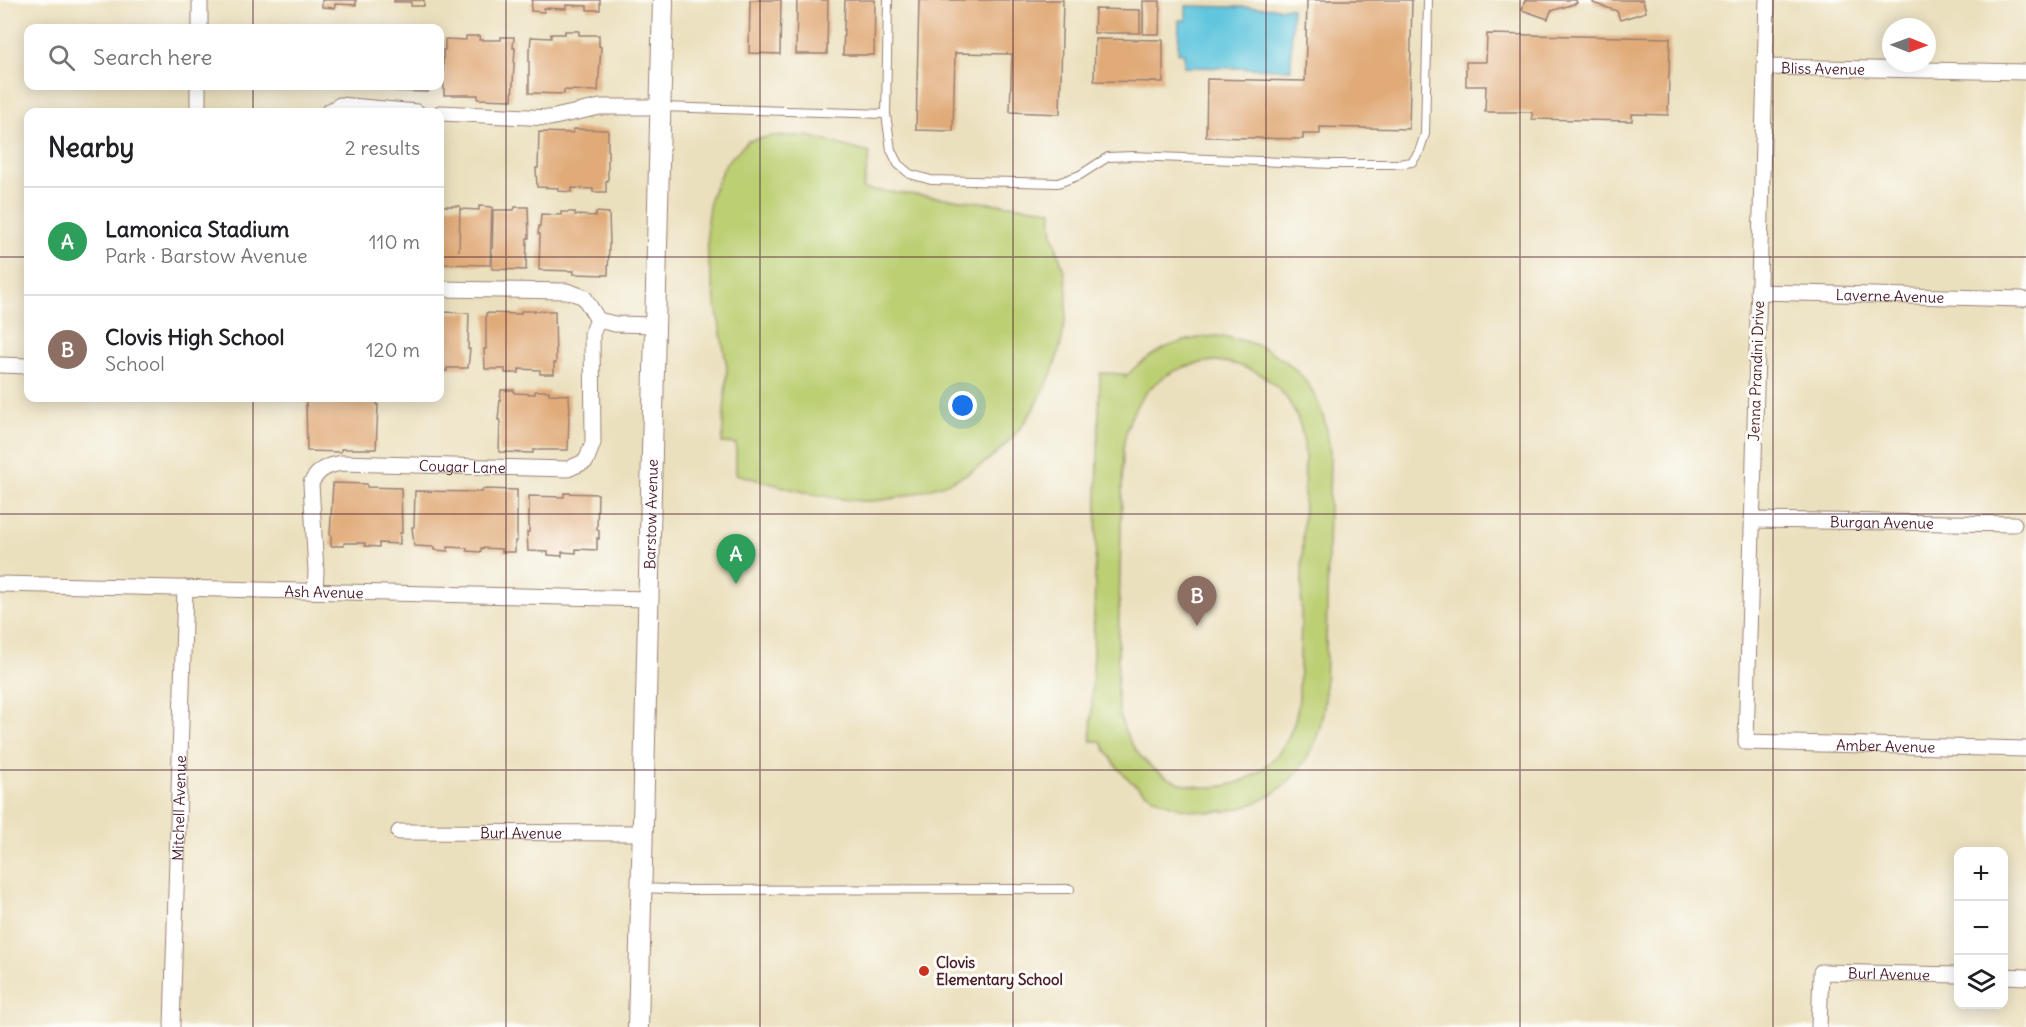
<!DOCTYPE html>
<html lang="en">
<head>
<meta charset="utf-8">
<style>
  :root { --surface:#fff; --page:#f2f2f2; --text:#202124; --muted:#757577; --line:#e0e0e0; --accent:#c8321e }
  body { margin:0; font-family:Delius,sans-serif; background:var(--page); color:var(--text) }
  .controls { position:absolute; right:18px; bottom:18px; display:grid; overflow:hidden; border-radius:12px; box-shadow:0 3px 15px #0003 }
  .controls button { width:54px; height:54px; display:grid; place-items:center; padding:0; border:0; border-bottom:2px solid var(--line); background:var(--surface); color:var(--text); font:30px sans-serif }
  .compass { position:absolute; left:1882px; top:18px; width:54px; height:54px; border-radius:50%; background:var(--surface); box-shadow:0 3px 15px #0003; rotate:91deg }
  .you { position:absolute; left:963px; top:406px; width:21px; height:21px; margin:-15px; border:4px solid #fff; border-radius:50%; background:#1a73e8; box-shadow:0 0 0 9px #1a73e833 }
  .badge { display:grid; place-items:center; width:39px; height:39px; border-radius:50%; background:var(--accent); color:#fff; font-size:20px; font-weight:700 }
  .pin { position:absolute; translate:-50% -50px; filter:drop-shadow(0 2px 3px #0008) }
  .pin::after { content:''; position:absolute; top:32px; width:21px; height:18px; background:inherit; clip-path:polygon(0 0,100% 0,50% 100%) }
  .list { margin:0; padding:0; list-style:none }
  h2 { display:flex; justify-content:space-between; align-items:center; height:78px; margin:0; padding:0 24px; font-size:26px }
  h2 small { font-size:20px; font-weight:400; color:var(--muted) }
  .list li { display:grid; grid-template-columns:39px 1fr auto; gap:18px; align-items:center; box-sizing:border-box; height:108px; padding:0 24px; border-top:2px solid var(--line) }
  .list b { display:block; font-size:22px; white-space:nowrap }
  .list p { margin:0; font-size:20px; white-space:nowrap; color:var(--muted) }
  .list em { font-size:20px; font-style:normal; color:var(--muted) }
  .icon { flex:none; width:33px; height:33px; fill:none; stroke:currentColor; stroke-width:2; stroke-linecap:round; stroke-linejoin:round }
  .map { position:relative; flex:none; width:2026px; height:1027px; overflow:hidden }
  .search { position:absolute; background:var(--surface); box-shadow:0 3px 15px #0003; left:24px; top:24px; width:420px; height:66px; display:flex; align-items:center; gap:15px; box-sizing:border-box; padding:0 21px; border-radius:12px; color:var(--muted); font-size:22px }
  .panel { position:absolute; background:var(--surface); box-shadow:0 3px 15px #0003; left:24px; top:108px; width:420px; height:294px; border-radius:12px }
  .map>svg:first-child { display:block }
</style>
</head>
<body>
<div class="map">
<svg width="2026" height="1027" viewBox="0 0 2026 1027">
  <rect width="100%" height="100%" fill="#fdfcf7"/>
  <filter id="ink" filterUnits="userSpaceOnUse"><feTurbulence type="fractalNoise" baseFrequency=".0167" numOctaves="2"/><feDisplacementMap in="SourceGraphic" scale="12" xChannelSelector="R" yChannelSelector="G"/><feConvolveMatrix kernelMatrix="1 2 1 2 8 2 1 2 1" color-interpolation-filters="sRGB"/></filter>
  <filter id="wash" filterUnits="userSpaceOnUse"><feTurbulence type="fractalNoise" baseFrequency=".008" numOctaves="4" result="noise"/><feDisplacementMap in="SourceGraphic" scale="24" xChannelSelector="R" yChannelSelector="G"/><feGaussianBlur stdDeviation="1.35" result="paint"/><feColorMatrix in="noise" values="0 0 0 0 0 0 0 0 0 0 0 0 0 0 0 0 0 1.4 0 .05"/><feComposite in="paint" operator="in"/></filter>
  <g filter="url(#wash)">
    <rect width="100%" height="100%" fill="#ebe0be"/>
    <g fill="#bccf73" stroke="#83774f" stroke-width="1.5" fill-rule="evenodd">
      <path d="M772 136H808L870 153 863 189 1052 210C1049 233 1060 254 1065 276 1068 289 1067 309 1065 322 1057 379 1025 438 975 469 958 480 939 486 920 492 901 497 881 502 861 501 819 498 777 485 736 474V444L722 443 727 367 708 260 707 220 711 195 726 163 748 141Z"/>
      <path d="M1217 336C1286 343 1326 386 1330 455L1325 698C1323 717 1320 734 1311 751 1264 839 1142 828 1101 741H1091L1100 373 1125 374V377C1151 350 1180 338 1217 336ZM1216 361C1269 366 1302 401 1305 454L1299 698C1287 819 1125 816 1117 694L1123 450C1129 396 1162 365 1216 361Z"/>
    </g>
    <polygon fill="#61c6de" stroke="#567284" stroke-width="1.5" points="1186,6 1292,8 1291,69 1184,67 1184,53 1178,53 1179,20 1186,20"/>
    <g id="blocks">
      <g fill="#e1ab79">
        <polygon points="322,0 356,0 356,5 335,4 335,8 322,7"/>
        <polygon points="394,0 424,0 424,6 411,6 411,2 394,2"/>
        <polygon points="532,0 600,0 600,10 587,10 587,6 566,5 566,9 544,8 544,12 531,11"/>
        <polygon points="750,0 781,0 780,54 749,53"/>
        <polygon points="797,0 828,0 827,54 796,54"/>
        <polygon points="845,0 875,0 874,55 843,55"/>
        <polygon points="919,0 1063,0 1060,114 1010,112 1012,54 955,53 953,131 916,130"/>
        <polygon points="1307,0 1412,0 1409,129 1320,127 1320,134 1303,134 1303,139 1206,137 1207,79 1305,81"/>
        <polygon points="1525,0 1576,0 1577,3 1551,11 1548,19 1522,10"/>
        <polygon points="1594,0 1643,0 1646,12 1620,20 1617,11 1593,3"/>
        <polygon points="1143,1 1160,1 1159,34 1143,34"/>
        <polygon points="1095,9 1140,10 1140,33 1094,33"/>
        <polygon points="565,31 579,31 579,35 599,35 599,46 601,47 598,91 564,90 564,94 529,93 529,48 530,48 531,37 551,38 551,34 565,34"/>
        <polygon points="1487,34 1670,38 1668,115 1632,114 1632,121 1532,119 1532,112 1485,112 1486,86 1466,86 1466,62 1486,62"/>
        <polygon points="466,36 480,36 479,40 501,40 501,37 514,37 513,48 515,48 512,100 478,99 478,95 444,95 443,50 445,50 445,39 466,40"/>
        <polygon points="1095,39 1163,40 1163,82 1094,81"/>
        <polygon points="394,86 428,86 428,92 394,91"/>
        <polygon points="573,129 608,130 608,181 606,181 606,192 593,192 593,189 572,188 572,192 558,191 558,188 537,187 536,168 538,168 539,132 573,133"/>
        <polygon points="440,206 460,206 459,251 460,209 479,210 479,206 492,207 490,265 440,264"/>
        <polygon points="515,207 528,207 529,238 527,238 526,270 492,269 493,210 514,210"/>
        <polygon points="561,212 575,212 575,215 596,216 596,212 609,213 610,244 609,244 608,275 573,274 574,271 539,270 540,234 538,234 539,226 540,226 541,214 561,215"/>
        <polygon points="521,311 555,311 556,363 554,363 554,374 540,374 540,370 519,369 519,373 505,373 505,369 485,369 484,349 486,349 486,313 521,314"/>
        <polygon points="440,312 469,313 468,349 470,349 468,368 447,368 447,371 440,371"/>
        <polygon points="501,390 514,390 514,393 535,394 535,391 549,391 549,394 569,395 570,414 569,414 568,450 533,450 533,453 499,452 500,420 498,420"/>
        <polygon points="308,398 377,398 377,405 378,405 376,449 341,449 341,452 307,451 306,400"/>
        <polygon points="333,483 367,484 367,487 401,488 402,533 400,533 400,544 379,543 379,547 365,546 365,543 344,543 344,546 331,546 331,535 330,535"/>
        <polygon points="483,489 517,490 517,541 515,541 515,552 502,552 502,549 481,548 481,552 467,551 467,548 448,547 448,551 434,550 434,547 414,546 412,527 414,527 415,491 482,492"/>
        <polygon points="564,493 598,494 597,530 599,530 599,539 597,538 597,550 576,549 576,553 562,552 562,556 548,555 548,552 528,551 527,532 529,532 529,496 564,497"/>
      </g>
    </g>
  </g>
  <g filter="url(#ink)">
    <use href="#blocks" fill-opacity="0" stroke="#9a8074" stroke-width="1.5"/>
    <g fill="none" stroke-linecap="round" stroke-linejoin="round">
      <defs>
        <g id="service">
          <polyline points="661,107 886,114 888,0"/>
          <polyline points="886,114 891,150 898,164 910,174 931,180 1058,183 1080,175 1108,157 1132,156 1333,164 1398,164 1412,162 1419,152 1425,134 1428,0"/>
          <polyline points="643,888 687,890 1070,889"/>
        </g>
        <g id="minor">
          <path id="s1" d="M1767 0 1746 742 2026 749"/>
          <polyline points="200,28 200,0"/>
          <path id="s2" d="M1765 67 2026 72"/>
          <polyline points="198,112 198,86"/>
          <polyline points="328,112 340,105 417,112"/>
          <polyline points="440,113 550,118 600,107 661,107"/>
          <polyline points="440,289 567,291 584,297 598,320 615,324 655,325"/>
          <path id="s3" d="M1758 292 2022 299"/>
          <polyline points="0,365 28,366"/>
          <path id="s4" d="M1752 520 2014 524"/>
          <path id="s5" d="M0 584 648 599"/>
          <path id="s6" d="M315 591 316 571 311 483C319 469 326 466 342 463L568 469 586 461 593 443 592 334 598 320"/>
          <path id="s7" d="M399 832 642 833"/>
          <polyline points="2004,976 2026,977"/>
          <path id="s8" d="M172 1027 185 588"/>
          <path id="s9" d="M1819 1027 1821 972 1958 975"/>
        </g>
        <g id="tertiary">
          <path id="s10" d="M638 1027 663 0"/>
        </g>
      </defs>
      <use href="#service" stroke="#9a8074" stroke-width="10"/>
      <use href="#minor" stroke="#9a8074" stroke-width="17"/>
      <use href="#tertiary" stroke="#9a8074" stroke-width="22"/>
      <use href="#service" stroke="#fff" stroke-width="8"/>
      <use href="#minor" stroke="#fff" stroke-width="15"/>
      <use href="#tertiary" stroke="#fff" stroke-width="20"/>
    </g>
  </g>
  <path fill="none" stroke="#4a1f2b" stroke-width="1.5" stroke-opacity="0.55" d="M253 0V28M506 0V1027M760 0V1027M1013 0V1027M1266 0V1027M1520 0V1027M1773 0V1027M253 86V112M0 257H28M440 257H2026M253 398V1027M0 514H2026M0 770H2026"/>
  <circle fill="#c8321e" stroke="#fdfcf7" stroke-width="2" cx="924" cy="971" r="6"/>
  <g text-anchor="middle" dominant-baseline="central" stroke-width="6" stroke-linejoin="round" paint-order="stroke">
    <g font-size="15" fill="#4a1f2b" stroke="#fdfcf7">
      <text stroke="none"><textPath href="#s2" startOffset="58">Bliss Avenue</textPath></text>
      <text stroke="none"><textPath href="#s3" startOffset="132">Laverne Avenue</textPath></text>
      <text transform="translate(1756 371) rotate(-88)">Jenna Prandini Drive</text>
      <text stroke="none"><textPath href="#s6" startOffset="267">Cougar Lane</textPath></text>
      <text stroke="none"><textPath href="#s10" startOffset="513">Barstow Avenue</textPath></text>
      <text stroke="none"><textPath href="#s4" startOffset="130">Burgan Avenue</textPath></text>
      <text stroke="none"><textPath href="#s5" startOffset="324">Ash Avenue</textPath></text>
      <text stroke="none"><textPath href="#s1" startOffset="882">Amber Avenue</textPath></text>
      <text stroke="none"><textPath href="#s8" startOffset="219">Mitchell Avenue</textPath></text>
      <text stroke="none"><textPath href="#s7" startOffset="122">Burl Avenue</textPath></text>
      <text stroke="none"><textPath href="#s9" startOffset="123">Burl Avenue</textPath></text>
    </g>
    <g font-size="15" font-weight="bold" fill="#4a1f2b" stroke="#fdfcf7" text-anchor="start">
      <text x="936" y="962">Clovis<tspan x="936" dy="17">Elementary School</tspan></text>
    </g>
  </g>
</svg>
<div class="controls">
<button>+</button>
<button>−</button>
<button><svg class="icon" aria-label="layers" viewBox="0 0 24 24"><path d="M12 4l9 5-9 5-9-5zM3 14l9 5 9-5"/></svg></button>
</div>
<svg class="compass" viewBox="-18 -18 36 36"><path d="M0-13l5 13h-10z" fill="#e53935"/><path d="M0 13l5-13h-10z" fill="#757577"/></svg>
<div class="you"></div>
<div class="pin badge" style="left:736px;top:584px;background:#2e9e5b">A</div>
<div class="pin badge" style="left:1197px;top:626px;background:#8d6e63">B</div>
<div class="search"><svg class="icon" aria-label="search" viewBox="0 0 24 24"><circle cx="10" cy="10" r="6"/><path d="M15 15l6 6"/></svg>Search here</div>
<section class="panel">
<h2>Nearby<small>2 results</small></h2>
<ul class="list">
<li><span class="badge" style="background:#2e9e5b">A</span><div><b>Lamonica Stadium</b><p>Park · Barstow Avenue</p></div><em>110 m</em></li>
<li><span class="badge" style="background:#8d6e63">B</span><div><b>Clovis High School</b><p>School</p></div><em>120 m</em></li>
</ul>
</section>
</div>
</body>
</html>
